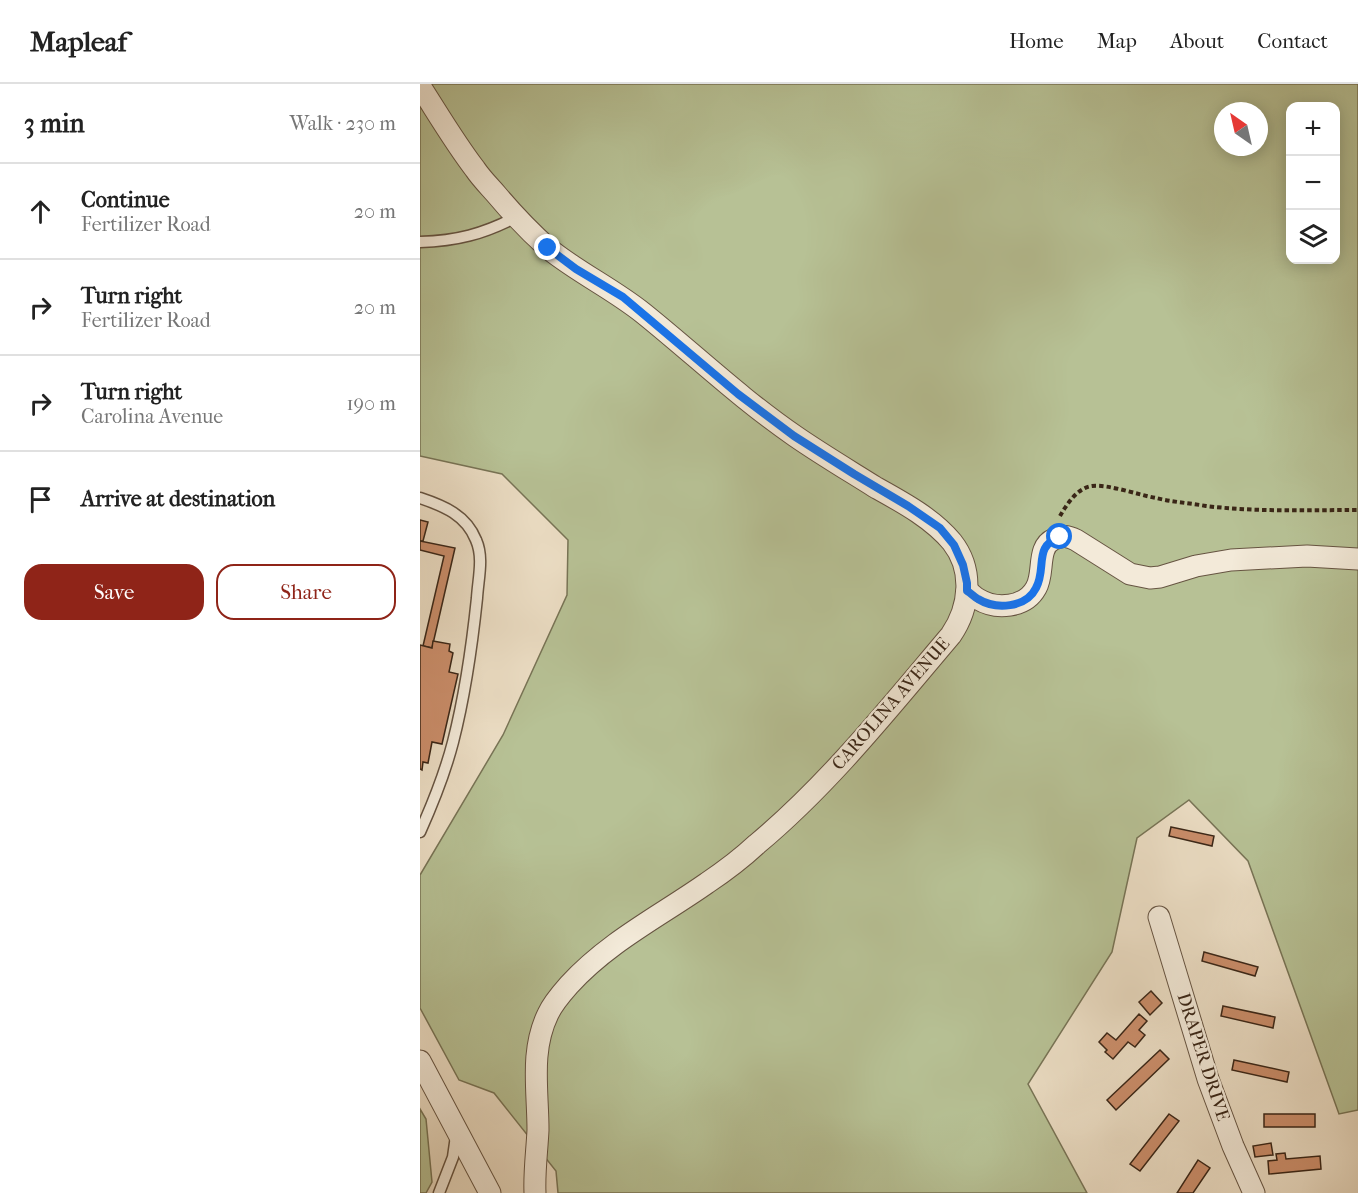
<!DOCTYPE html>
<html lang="en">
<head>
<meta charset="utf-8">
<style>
  :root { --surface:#fff; --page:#f2f2f2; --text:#222; --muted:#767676; --line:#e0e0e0; --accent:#8f2418 }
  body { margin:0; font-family:"IM FELL French Canon",serif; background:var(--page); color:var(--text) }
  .controls { position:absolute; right:18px; top:18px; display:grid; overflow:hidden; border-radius:12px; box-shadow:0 3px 15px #0003 }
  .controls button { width:54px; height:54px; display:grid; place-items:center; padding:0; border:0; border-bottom:2px solid var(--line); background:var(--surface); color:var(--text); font:30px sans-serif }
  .compass { position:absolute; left:794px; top:18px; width:54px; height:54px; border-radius:50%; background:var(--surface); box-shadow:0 3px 15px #0003; rotate:326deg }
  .stop { position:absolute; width:18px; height:18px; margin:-14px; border:4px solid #1a73e8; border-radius:50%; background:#fff }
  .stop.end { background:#1a73e8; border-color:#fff; box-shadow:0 2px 6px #0008 }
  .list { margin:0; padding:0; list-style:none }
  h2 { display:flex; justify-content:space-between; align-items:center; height:78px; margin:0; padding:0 24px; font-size:26px }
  h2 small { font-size:20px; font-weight:400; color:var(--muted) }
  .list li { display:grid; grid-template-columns:39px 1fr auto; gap:18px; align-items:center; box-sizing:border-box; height:96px; padding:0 24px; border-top:2px solid var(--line) }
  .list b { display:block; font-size:22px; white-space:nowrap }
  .list p { margin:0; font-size:20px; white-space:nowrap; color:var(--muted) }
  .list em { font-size:20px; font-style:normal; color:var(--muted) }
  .actions { display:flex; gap:12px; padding:18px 24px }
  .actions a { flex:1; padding:14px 0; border:2px solid var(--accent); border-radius:18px; text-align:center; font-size:21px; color:var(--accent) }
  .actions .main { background:var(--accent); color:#fff }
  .icon { flex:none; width:33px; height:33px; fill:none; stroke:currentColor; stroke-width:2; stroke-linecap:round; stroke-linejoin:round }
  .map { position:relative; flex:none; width:938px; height:1109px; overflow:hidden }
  header { display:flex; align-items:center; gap:36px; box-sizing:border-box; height:84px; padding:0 30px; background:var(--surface); border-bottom:2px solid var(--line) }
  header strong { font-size:28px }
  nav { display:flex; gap:33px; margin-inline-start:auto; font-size:21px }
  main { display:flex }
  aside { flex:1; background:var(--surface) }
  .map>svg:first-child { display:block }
</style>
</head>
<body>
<header>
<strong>Mapleaf</strong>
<nav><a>Home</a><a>Map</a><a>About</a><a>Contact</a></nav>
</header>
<main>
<aside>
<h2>3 min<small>Walk · 230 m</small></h2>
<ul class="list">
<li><svg class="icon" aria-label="ahead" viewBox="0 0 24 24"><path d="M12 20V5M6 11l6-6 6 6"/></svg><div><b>Continue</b><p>Fertilizer Road</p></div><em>20 m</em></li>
<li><svg class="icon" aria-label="right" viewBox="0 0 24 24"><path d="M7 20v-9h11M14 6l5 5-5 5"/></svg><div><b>Turn right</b><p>Fertilizer Road</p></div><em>20 m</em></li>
<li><svg class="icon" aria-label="right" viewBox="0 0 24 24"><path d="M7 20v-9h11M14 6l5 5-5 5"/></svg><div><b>Turn right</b><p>Carolina Avenue</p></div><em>190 m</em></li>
<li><svg class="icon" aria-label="arrive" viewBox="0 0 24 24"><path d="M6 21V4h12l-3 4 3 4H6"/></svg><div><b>Arrive at destination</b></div></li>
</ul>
<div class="actions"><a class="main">Save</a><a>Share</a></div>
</aside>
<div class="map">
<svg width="938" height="1109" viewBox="0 0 938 1109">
  <rect width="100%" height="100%" fill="#ecdec5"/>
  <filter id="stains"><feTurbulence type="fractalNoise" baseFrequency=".00333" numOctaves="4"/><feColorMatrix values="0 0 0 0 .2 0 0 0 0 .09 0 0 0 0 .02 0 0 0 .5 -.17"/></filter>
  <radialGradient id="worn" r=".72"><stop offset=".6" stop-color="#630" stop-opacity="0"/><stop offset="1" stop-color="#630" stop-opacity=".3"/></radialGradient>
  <g fill="#b7c195" stroke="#787456" stroke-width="1.5" fill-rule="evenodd">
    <path d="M0 0H938V1026L919 1030 828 777 769 716 717 754 692 868 608 1000 667 1109H138L136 1087 74 1009 39 996 0 924V791L83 651 147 511 148 456 82 390 0 372ZM870 22H916V176H870ZM803 27H839V63H803Z"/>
    <polygon points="0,1025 6,1035 12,1098 6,1109 0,1109"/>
  </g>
  <g fill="#cb8e6b" stroke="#3a2617" stroke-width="1.5">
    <polygon points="0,436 8,438 3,457 0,457"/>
    <polygon points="0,457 35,464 12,564 3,562 24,472 0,466"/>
    <polygon points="13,557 30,560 29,567 33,569 29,588 38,590 22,660 12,658 8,679 3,678 2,686 0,685 0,561 12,564"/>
    <polygon points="751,743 794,752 792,762 749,752"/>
    <polygon points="784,868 838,883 835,892 782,877"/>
    <polygon points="731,907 742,919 730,931 719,918"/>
    <polygon points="803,922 855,933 853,944 801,932"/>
    <polygon points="719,930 727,937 719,946 725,951 715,963 708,958 693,975 685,968 687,966 679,958 687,949 696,956"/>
    <polygon points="740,966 749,975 696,1026 687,1016"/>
    <polygon points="814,976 869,988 867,998 812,986"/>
    <polygon points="749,1030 759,1037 720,1087 710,1080"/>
    <rect x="844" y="1030" width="51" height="13"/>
    <polygon points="851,1059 853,1071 835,1073 833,1062"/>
    <polygon points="865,1069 866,1075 900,1072 901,1085 849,1090 848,1077 857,1076 856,1070"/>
    <polygon points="778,1076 790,1084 773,1109 757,1109"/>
  </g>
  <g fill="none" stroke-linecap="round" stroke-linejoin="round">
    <defs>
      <g id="service">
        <path d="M0 158C36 157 64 150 96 133"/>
        <path d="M0 414C24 422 46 431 56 456 64 474 58 495 57 514 52 562 45 611 33 658 25 689 13 719 0 748"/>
        <polyline points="19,1109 33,1073 36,1052"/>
      </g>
      <g id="minor">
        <path d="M0 2C18 30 35 59 55 85 61 94 69 102 76 110 92 129 110 148 129 165 159 189 193 205 223 229 274 270 321 315 375 352 401 370 428 386 455 403 482 418 512 434 532 458 554 486 550 523 531 551 470 623 410 699 337 760 322 774 305 787 287 799 240 832 188 858 149 901 141 910 133 919 128 930 110 967 118 1006 118 1046 117 1067 114 1088 115 1109"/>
        <path d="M547 507C551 509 554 513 558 515 576 526 605 524 616 504 625 489 616 463 634 455 643 451 648 452 656 456L710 490 730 494 740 493 776 482 811 476 887 472 938 475"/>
        <polyline points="739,833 788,995 813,1062 834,1109"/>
        <polyline points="0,977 70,1109"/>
      </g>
    </defs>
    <use href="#service" stroke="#665442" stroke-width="13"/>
    <use href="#minor" stroke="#665442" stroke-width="23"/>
    <path stroke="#3a2617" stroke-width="4" stroke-dasharray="4.5 3" stroke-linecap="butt" d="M640 432C647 420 657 404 672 402 688 400 719 411 736 414 752 418 769 419 786 422 836 428 888 426 938 426"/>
    <use href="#service" stroke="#f3ead9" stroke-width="10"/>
    <use href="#minor" stroke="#f3ead9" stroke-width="21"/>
  </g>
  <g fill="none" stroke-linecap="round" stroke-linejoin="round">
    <path stroke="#1a73e8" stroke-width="8" d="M128 164 156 185 203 213 318 310 374 352 434 390 488 422 520 444 534 461 543 481 547 499V507C551 509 554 513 558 515 576 526 606 524 616 504 627 484 613 462 640 453"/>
  </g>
  <g text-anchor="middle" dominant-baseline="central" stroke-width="4.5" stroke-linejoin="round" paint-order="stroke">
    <g font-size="18" fill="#3a2617" stroke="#f3ead9">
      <text transform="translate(471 620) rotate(-49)">CAROLINA AVENUE</text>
      <text transform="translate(783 973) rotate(72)">DRAPER DRIVE</text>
    </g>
  </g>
  <rect width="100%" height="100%" filter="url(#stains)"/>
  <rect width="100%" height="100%" fill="url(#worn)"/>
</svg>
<div class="controls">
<button>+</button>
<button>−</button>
<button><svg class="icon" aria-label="layers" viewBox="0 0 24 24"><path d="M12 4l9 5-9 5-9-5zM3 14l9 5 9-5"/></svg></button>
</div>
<svg class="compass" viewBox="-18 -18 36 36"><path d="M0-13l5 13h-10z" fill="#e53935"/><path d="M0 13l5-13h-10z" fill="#767676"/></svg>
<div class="stop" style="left:640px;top:453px"></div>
<div class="stop end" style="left:128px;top:164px"></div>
</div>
</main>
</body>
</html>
